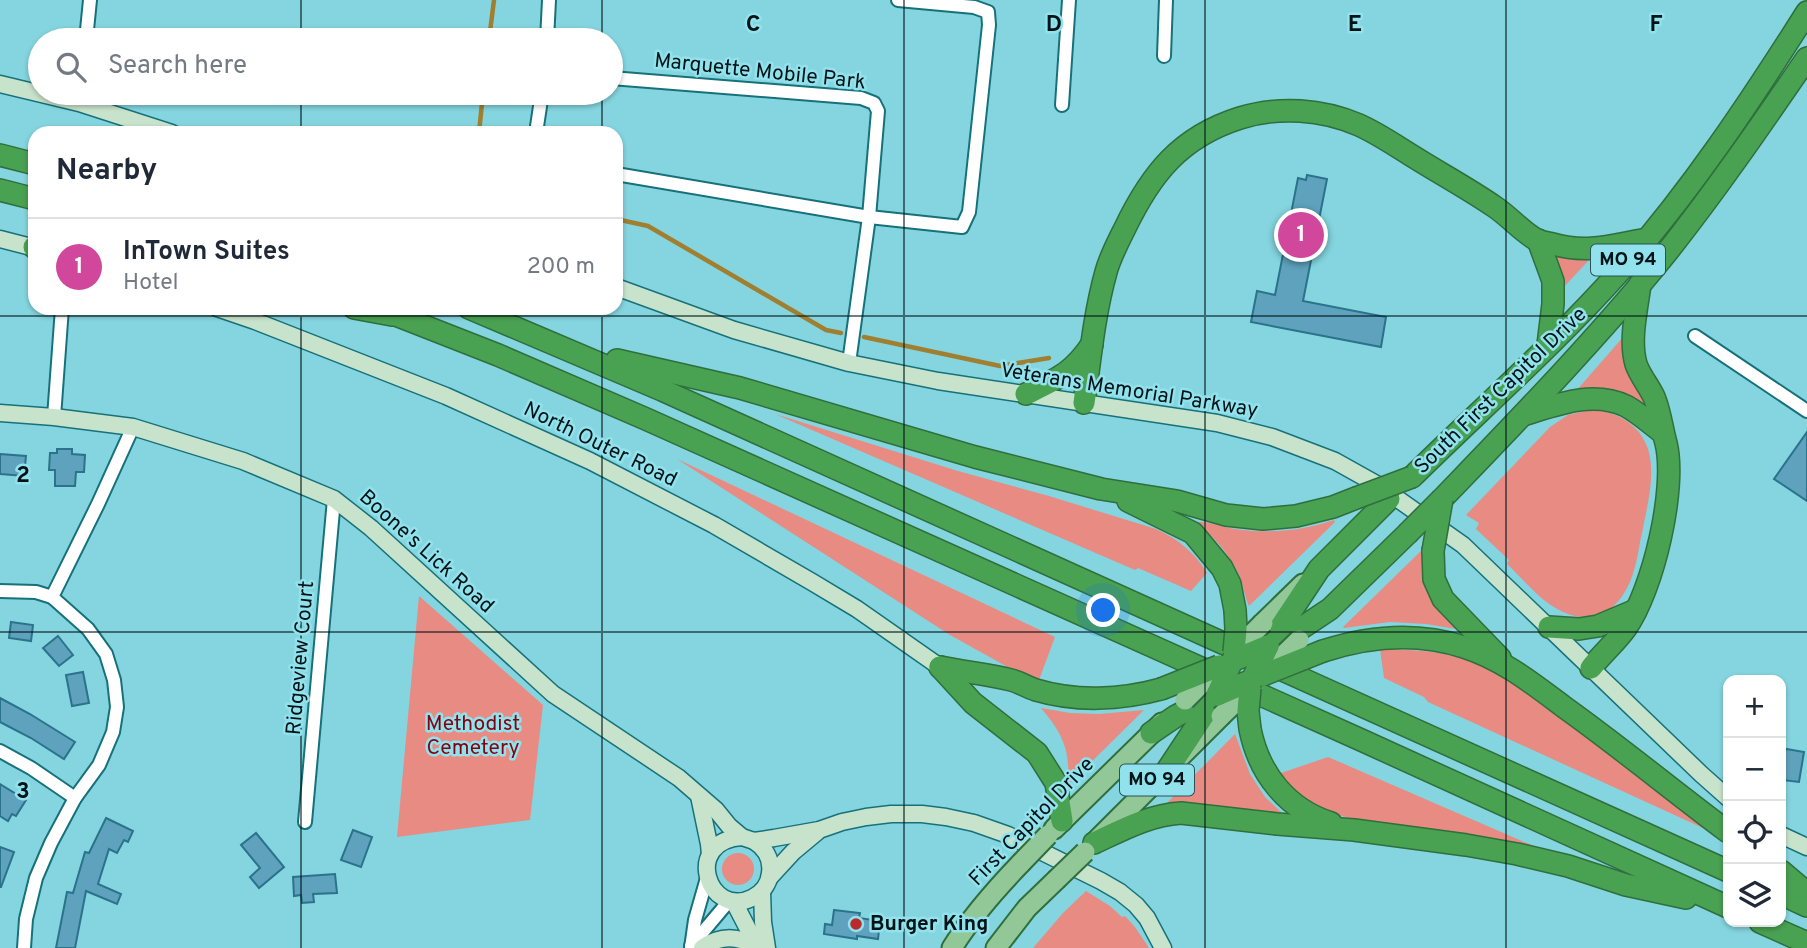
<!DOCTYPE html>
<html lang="en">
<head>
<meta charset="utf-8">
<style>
  :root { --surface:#fff; --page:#f2f2f3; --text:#1f2937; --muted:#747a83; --line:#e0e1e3; --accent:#ba2a2c }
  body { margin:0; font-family:Overpass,sans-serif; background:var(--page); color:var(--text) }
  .controls { position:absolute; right:21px; bottom:21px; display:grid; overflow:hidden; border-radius:14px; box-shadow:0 2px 5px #0004 }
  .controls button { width:63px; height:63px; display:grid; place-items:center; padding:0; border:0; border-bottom:2px solid var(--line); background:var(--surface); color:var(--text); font:35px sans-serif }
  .you { position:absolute; left:1104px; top:611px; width:24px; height:24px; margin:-18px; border:5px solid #fff; border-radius:50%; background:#1a73e8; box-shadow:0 0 0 10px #1a73e833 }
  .badge { display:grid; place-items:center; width:46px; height:46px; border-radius:50%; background:var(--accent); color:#fff; font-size:23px; font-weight:700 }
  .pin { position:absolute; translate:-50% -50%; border:4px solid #fff; box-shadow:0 2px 7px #0006 }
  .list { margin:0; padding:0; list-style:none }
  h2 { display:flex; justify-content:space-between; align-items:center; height:91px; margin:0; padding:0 28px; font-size:30px }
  h2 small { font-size:23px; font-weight:400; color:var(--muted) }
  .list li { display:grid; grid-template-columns:46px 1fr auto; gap:21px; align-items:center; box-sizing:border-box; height:98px; padding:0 28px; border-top:2px solid var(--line) }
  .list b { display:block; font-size:26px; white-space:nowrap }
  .list p { margin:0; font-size:23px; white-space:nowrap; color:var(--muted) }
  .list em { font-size:23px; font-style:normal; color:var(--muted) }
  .icon { flex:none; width:38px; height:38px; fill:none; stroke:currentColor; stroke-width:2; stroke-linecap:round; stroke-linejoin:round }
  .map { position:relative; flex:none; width:1807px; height:948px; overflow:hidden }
  .search { position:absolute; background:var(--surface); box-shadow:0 2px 5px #0004; left:28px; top:28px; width:595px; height:77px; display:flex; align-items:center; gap:18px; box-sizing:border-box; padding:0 24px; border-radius:38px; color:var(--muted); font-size:26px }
  .panel { position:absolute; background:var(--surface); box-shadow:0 2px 5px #0004; left:28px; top:126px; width:595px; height:189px; border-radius:21px }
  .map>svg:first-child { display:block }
</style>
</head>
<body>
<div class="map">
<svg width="1807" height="948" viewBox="0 0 1807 948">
  <rect width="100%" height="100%" fill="#84d5df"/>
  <g fill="#e88b83">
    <polygon points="1547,250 1590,259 1562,289"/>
    <polygon points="1624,336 1656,420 1576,391"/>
    <path d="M1590 410C1615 410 1640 424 1648 449 1656 476 1647 506 1642 533 1639 545 1638 558 1634 570 1623 610 1592 631 1554 607 1536 596 1522 578 1507 564L1509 560 1476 529 1479 523 1466 515 1550 427 1568 415Z"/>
    <path d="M775 414 958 471 1049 496 1156 529C1178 539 1195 553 1207 573L1191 591 1138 568 1135 570Z"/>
    <polygon points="677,459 1055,637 1039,680 1013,670 950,635"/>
    <path d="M1334 520 1335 522 1249 606C1245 597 1243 585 1239 575 1229 553 1214 538 1197 522 1209 521 1223 527 1235 529 1268 534 1302 531 1334 520Z"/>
    <polygon points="1423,549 1436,606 1456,629 1426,624 1390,622 1344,628 1343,627"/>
    <polygon points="419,596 543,705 530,820 397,837"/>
    <path d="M1380 649C1409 650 1437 650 1465 659 1496 670 1521 689 1548 708 1602 745 1654 787 1706 827L1705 829 1428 702 1424 697 1384 678Z"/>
    <path d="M1041 708 1070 713 1099 714 1144 710 1070 783 1068 782C1070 748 1062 733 1041 708Z"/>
    <polygon points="1235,734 1250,774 1265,797 1283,814 1165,805"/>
    <path d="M1328 757 1536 847C1498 840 1461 834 1423 828 1389 823 1348 823 1317 806 1302 798 1290 787 1281 773Z"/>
    <circle cx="738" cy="869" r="16"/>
    <polygon points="1086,891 1110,906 1122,917 1125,916 1135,927 1149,948 1033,948 1063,913"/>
  </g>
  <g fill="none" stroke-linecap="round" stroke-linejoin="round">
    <g stroke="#a07f30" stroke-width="4.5">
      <polyline points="489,40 494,0"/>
      <polyline points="479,133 483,93"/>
      <polyline points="616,219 648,226 826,330 841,333"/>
      <polyline points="864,337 1000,366 1049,358"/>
    </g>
  </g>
  <g fill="#5ea2bd" stroke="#2b728b" stroke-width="2">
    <polygon points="1307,175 1327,179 1303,301 1386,317 1381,347 1251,322 1257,291 1275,295 1298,178 1306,180"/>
    <polygon points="1807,432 1807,501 1774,479"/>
    <polygon points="57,449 72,449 72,454 85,455 84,472 76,472 75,486 55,486 55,470 49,470 50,453 57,453"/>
    <polygon points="0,454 26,456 24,476 0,474"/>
    <polygon points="11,622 33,625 31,641 9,638"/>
    <polygon points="58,636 73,655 59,666 43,648"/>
    <polygon points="83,672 89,703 72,706 66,675"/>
    <polygon points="0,698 30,714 75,742 64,759 31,738 0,722"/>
    <polygon points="1781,748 1804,752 1799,782 1782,780 1785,762 1781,761"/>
    <polygon points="0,784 26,800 16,816 12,814 8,821 0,816"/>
    <polygon points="106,818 133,831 128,842 124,840 117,853 109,849 98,884 121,894 117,904 86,891 75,948 56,948 67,892 73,893 85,852 89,853"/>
    <polygon points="353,830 372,837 361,867 341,860"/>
    <polygon points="256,833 284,867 259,888 250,877 260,868 241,845"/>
    <polygon points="0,847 14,852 1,887 0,887"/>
    <polygon points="335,874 337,893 313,894 314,902 302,903 301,895 294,896 293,877"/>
    <polygon points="834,910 860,913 859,918 880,921 878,939 857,936 857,939 824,934 825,924 832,925"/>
  </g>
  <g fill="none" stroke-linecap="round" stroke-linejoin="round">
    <defs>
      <g id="street">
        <polyline points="86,40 90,0"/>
        <polyline points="547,40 549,0"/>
        <polyline points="1164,56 1166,0"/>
        <polyline points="611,78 861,98 874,103 878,111 869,217 849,363"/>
        <polyline points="1062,105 1069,0"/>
        <polyline points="536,133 542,93"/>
        <polyline points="616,174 869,217 962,227 969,212 989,25 988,12 974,7 898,0"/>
        <polyline points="1695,336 1807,411"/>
        <polyline points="54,417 62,308"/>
        <polyline points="0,591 36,592 52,597"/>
        <polyline points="0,751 31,768 75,798"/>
        <polyline points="305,822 334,499"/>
        <polyline points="691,946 729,901"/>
        <polyline points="24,948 26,919 36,878 51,843 75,798 99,765 113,732 117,707 114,680 106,654 88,629 52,597 98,504 133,427"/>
        <polyline points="691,948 695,920 707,878"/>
      </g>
      <g id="secondary">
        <polyline points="0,84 79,103 172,133"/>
        <polyline points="0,239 35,248"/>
        <polyline points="616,287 734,330 849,363 938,381 1217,423 1272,437 1335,461 1378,485 1463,545 1701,774 1728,798"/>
        <polyline points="217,308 255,321 446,396 590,461 714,525 812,582 857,609 940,667"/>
        <polyline points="0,413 54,417 133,427 243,461 334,499 371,528 553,694 679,778 716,810 729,826 742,837 754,841 774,838 819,830 842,822 866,817 891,814 922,814 946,817 974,823 1008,835 1101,881 1120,892 1136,905 1147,918 1163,948"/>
        <polyline points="699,796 709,844 710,855"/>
        <polyline points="1781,835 1807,847"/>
        <path d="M742 837C682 841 708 919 752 898 762 893 769 884 770 873 772 859 765 848 754 841"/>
        <polyline points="770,877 793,852 817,832"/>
        <polyline points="762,891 763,922 767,948"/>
        <polyline points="734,902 748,929 759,945"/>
        <path d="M702 948C720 935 739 935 757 948"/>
      </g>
      <g id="primary">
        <polyline points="1263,623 1303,584"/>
        <polyline points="1054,829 1162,723"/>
        <polyline points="1098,839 1221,716"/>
        <path d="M952 948C971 917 996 889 1021 863"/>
        <polyline points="996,948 1027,908 1056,880"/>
      </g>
      <g id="highway">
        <polyline points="0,155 35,164"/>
        <polyline points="0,190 35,199"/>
        <polyline points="1538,240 1553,281 1553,304 1548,345"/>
        <polyline points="34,247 35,248"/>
        <polyline points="354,308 392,315"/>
        <polyline points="378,308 498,355 646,419 1359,739 1728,907"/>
        <polyline points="469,308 662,390 1728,871"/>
        <polyline points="617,360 740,388 975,457 1101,489 1177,501 1226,515 1263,519 1296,516 1333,507 1356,498"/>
        <path d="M1026 394C1057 379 1073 373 1092 344"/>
        <path d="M1084 403C1090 360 1094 315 1106 272 1110 257 1118 242 1125 228 1151 174 1180 137 1240 118 1279 106 1322 109 1359 125 1379 134 1396 146 1414 157 1441 174 1469 189 1495 207 1510 217 1522 232 1537 240 1542 242 1548 243 1553 244 1588 254 1612 245 1647 239"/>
        <path d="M1523 415C1556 405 1592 390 1626 406 1639 413 1651 424 1663 433"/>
        <path d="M1412 477C1481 409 1555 344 1620 271 1691 191 1750 102 1807 12"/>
        <path d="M1442 499C1518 420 1595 341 1664 256 1715 192 1761 125 1807 58"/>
        <polyline points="1128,501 1193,533 1222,568 1230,584 1235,610"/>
        <polyline points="1433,551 1434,579 1443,599 1500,658"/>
        <polyline points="1549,627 1579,629 1598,626 1636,610"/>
        <polyline points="1275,643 1291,635 1330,609 1407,534"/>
        <polyline points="1268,646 1319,569 1389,499"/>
        <path d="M1323 651C1369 636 1418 632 1464 647 1502 659 1532 683 1564 707 1620 747 1673 791 1728 832"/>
        <path d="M940 667C963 672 988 674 1011 680 1019 682 1027 687 1036 690 1076 702 1121 700 1161 689"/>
        <polyline points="940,667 973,703 1037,753 1056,783 1062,821"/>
        <path d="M1591 668C1602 654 1616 642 1626 628 1653 590 1677 488 1666 443 1662 429 1660 411 1654 397 1649 386 1640 376 1636 364 1629 340 1637 309 1640 284"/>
        <path d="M1250 729C1259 774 1287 809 1331 823"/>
        <polyline points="1151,733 1176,716 1215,696"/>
        <polyline points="1168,769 1217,695"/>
        <path d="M1094 843C1122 830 1149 815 1181 813L1277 824 1354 830 1466 845 1517 854 1568 866 1626 885 1686 898"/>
        <polyline points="1781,871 1807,893"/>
        <polyline points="1781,894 1807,906"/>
        <polyline points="1760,922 1807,943"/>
      </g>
    </defs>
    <use href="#street" stroke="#16717a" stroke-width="16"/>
    <use href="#secondary" stroke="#16717a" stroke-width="19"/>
    <use href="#primary" stroke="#2f6f3d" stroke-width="23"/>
    <use href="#highway" stroke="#2f6f3d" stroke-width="24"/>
    <use href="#street" stroke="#fff" stroke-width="12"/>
    <use href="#secondary" stroke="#c8e3cb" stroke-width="16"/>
    <use href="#primary" stroke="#92c797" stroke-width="19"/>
    <use href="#highway" stroke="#49a152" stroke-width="21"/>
    <defs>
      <g id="primary-bridge">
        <polyline points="1234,652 1263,623"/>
        <polyline points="1266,672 1299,640"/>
        <polyline points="1185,700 1218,667"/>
        <polyline points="1221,716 1250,688"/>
        <polyline points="1021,863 1048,835"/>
        <polyline points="1056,880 1085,852"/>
      </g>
      <g id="highway-bridge">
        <polyline points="1356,498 1412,477"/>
        <polyline points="1407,534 1442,499"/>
        <polyline points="1433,551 1442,499"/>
        <polyline points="1234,652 1236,629 1235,610"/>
        <polyline points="1263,675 1323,651"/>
        <polyline points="1250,688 1248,711 1250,729"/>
        <polyline points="1161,689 1219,666"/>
        <polyline points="1217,695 1232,661 1268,646"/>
        <polyline points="1217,695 1252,680 1268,646"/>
      </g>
    </defs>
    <use href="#primary-bridge" stroke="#2f6f3d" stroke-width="23" stroke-linecap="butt"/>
    <use href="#highway-bridge" stroke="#2f6f3d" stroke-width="24" stroke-linecap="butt"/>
    <use href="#primary-bridge" stroke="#92c797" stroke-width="19"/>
    <use href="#highway-bridge" stroke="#49a152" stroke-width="21"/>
  </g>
  <path fill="none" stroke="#001316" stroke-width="2" stroke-opacity="0.55" d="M301 0V40M602 0V40M904 0V948M1205 0V948M1506 0V948M301 93V133M602 93V133M301 308V948M602 308V948M0 316H1807M0 632H1807"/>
  <circle fill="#ba2a2c" stroke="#91e2ec" stroke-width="2.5" cx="856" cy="924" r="7"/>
  <g text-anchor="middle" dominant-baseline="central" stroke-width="5" stroke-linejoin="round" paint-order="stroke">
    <g fill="#91e2ec" stroke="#2c5156" stroke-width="2">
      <rect x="1591" y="244.5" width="74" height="31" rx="5"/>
      <rect x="1120" y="764.5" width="74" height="31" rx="5"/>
    </g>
    <g font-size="19" font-weight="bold" fill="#001316">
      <text x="1628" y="260">MO 94</text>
      <text x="1157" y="780">MO 94</text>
    </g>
    <g font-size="21" fill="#001316" stroke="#91e2ec">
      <text transform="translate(760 72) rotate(6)">Marquette Mobile Park</text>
      <text transform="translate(1129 391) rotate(9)">Veterans Memorial Parkway</text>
      <text transform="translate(1501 391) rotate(-44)">South First Capitol Drive</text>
      <text transform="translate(600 445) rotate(26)">North Outer Road</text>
      <text transform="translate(426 552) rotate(42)">Boone's Lick Road</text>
      <text transform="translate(301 658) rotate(-85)">Ridgeview Court</text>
      <text transform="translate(1032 822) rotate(-46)">First Capitol Drive</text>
    </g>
    <g font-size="21" fill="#86000e" stroke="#91e2ec">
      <text x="473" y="724">Methodist<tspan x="473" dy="24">Cemetery</tspan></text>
    </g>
    <g font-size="21" font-weight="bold" fill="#001316" stroke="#91e2ec" text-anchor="start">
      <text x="870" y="924">Burger King</text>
    </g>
  </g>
  <g font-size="23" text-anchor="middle" font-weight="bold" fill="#001316" stroke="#91e2ec" stroke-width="5" stroke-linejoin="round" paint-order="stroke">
    <text x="753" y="31">C</text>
    <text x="1054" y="31">D</text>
    <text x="1355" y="31">E</text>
    <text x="1656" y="31">F</text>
    <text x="23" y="482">2</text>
    <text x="23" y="798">3</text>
  </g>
</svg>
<div class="controls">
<button>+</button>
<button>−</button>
<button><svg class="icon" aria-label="locate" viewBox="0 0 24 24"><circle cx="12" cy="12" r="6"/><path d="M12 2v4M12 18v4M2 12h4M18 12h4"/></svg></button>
<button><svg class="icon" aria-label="layers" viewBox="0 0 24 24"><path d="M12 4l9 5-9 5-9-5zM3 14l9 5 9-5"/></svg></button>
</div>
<div class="you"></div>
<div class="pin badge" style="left:1301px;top:235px;background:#d1479c">1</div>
<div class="search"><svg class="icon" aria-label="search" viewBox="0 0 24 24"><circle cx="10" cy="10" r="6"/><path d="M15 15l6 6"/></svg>Search here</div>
<section class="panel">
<h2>Nearby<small></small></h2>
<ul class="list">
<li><span class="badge" style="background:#d1479c">1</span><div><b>InTown Suites</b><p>Hotel</p></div><em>200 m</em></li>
</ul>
</section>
</div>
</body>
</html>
